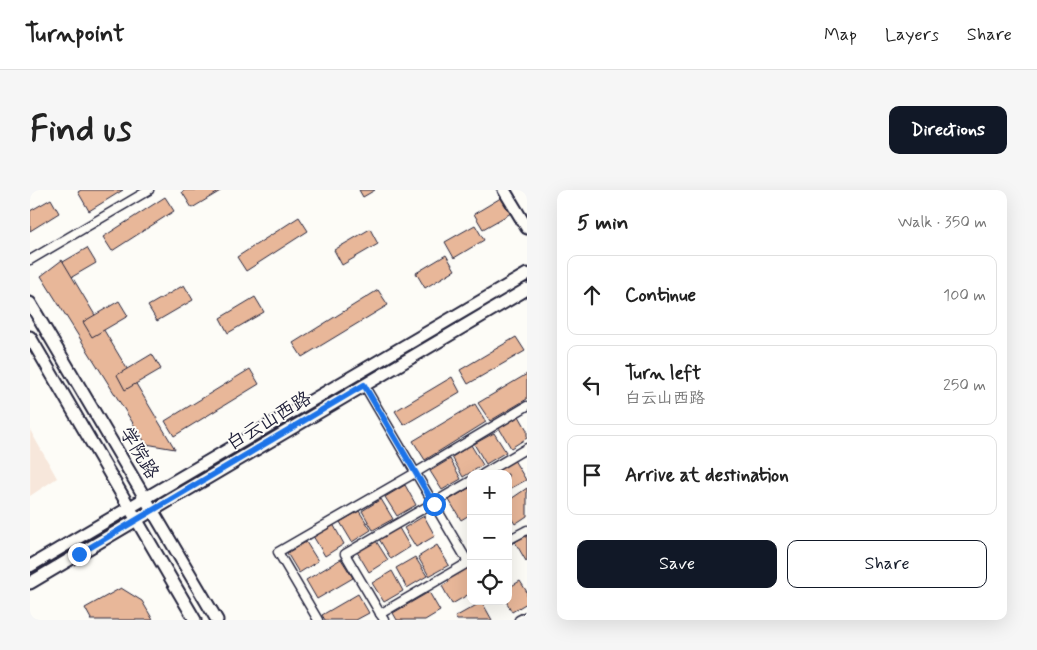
<!DOCTYPE html>
<html lang="en">
<head>
<meta charset="utf-8">
<style>
  :root { --surface:#fff; --page:#f6f6f6; --text:#222; --muted:#767676; --line:#e0e0e0; --accent:#111827 }
  body { margin:0; font-family:Mynerve,"LXGW WenKai TC",sans-serif; background:var(--page); color:var(--text) }
  .controls { position:absolute; right:15px; bottom:15px; display:grid; overflow:hidden; border-radius:10px; box-shadow:0 5px 20px #0002 }
  .controls button { width:45px; height:45px; display:grid; place-items:center; padding:0; border:0; border-bottom:1px solid var(--line); background:var(--surface); color:var(--text); font:25px sans-serif }
  .stop { position:absolute; width:15px; height:15px; margin:-11px; border:4px solid #1a73e8; border-radius:50%; background:#fff }
  .stop.end { background:#1a73e8; border-color:#fff; box-shadow:0 1px 5px #0008 }
  .list { margin:0; padding:0; list-style:none }
  h2 { display:flex; justify-content:space-between; align-items:center; height:65px; margin:0; padding:0 20px; font-size:21px }
  h2 small { font-size:16px; font-weight:400; color:var(--muted) }
  .list li { display:grid; grid-template-columns:32px 1fr auto; gap:15px; align-items:center; box-sizing:border-box; height:80px; margin:0 10px 10px; padding:0 10px; border:1px solid var(--line); border-radius:10px }
  .list b { display:block; font-size:19px; white-space:nowrap }
  .list p { margin:0; font-size:16px; white-space:nowrap; color:var(--muted) }
  .list em { font-size:16px; font-style:normal; color:var(--muted) }
  .actions { display:flex; gap:10px; padding:15px 20px }
  .actions a { flex:1; padding:11px 0; border:1px solid var(--accent); border-radius:10px; text-align:center; font-size:18px; color:var(--accent) }
  .actions .main { background:var(--accent); color:#fff }
  .icon { flex:none; width:28px; height:28px; fill:none; stroke:currentColor; stroke-width:2; stroke-linecap:round; stroke-linejoin:round }
  .map { position:relative; flex:none; width:497px; height:430px; overflow:hidden; border-radius:10px }
  header { display:flex; align-items:center; gap:30px; box-sizing:border-box; height:70px; padding:0 25px; background:var(--surface); border-bottom:1px solid var(--line) }
  header strong { font-size:24px }
  nav { display:flex; gap:28px; margin-inline-start:auto; font-size:18px }
  .intro { display:flex; align-items:center; justify-content:space-between; box-sizing:border-box; height:120px; padding:0 30px }
  h1 { margin:0; font-size:35px }
  .button { padding:12px 22px; border-radius:10px; background:var(--accent); color:#fff; font-size:18px; font-weight:700 }
  main { display:flex; gap:30px; padding:0 30px }
  aside { flex:1; background:var(--surface); border-radius:10px; box-shadow:0 5px 20px #0002 }
  .map>svg:first-child { display:block }
</style>
</head>
<body>
<header>
<strong>Turnpoint</strong>
<nav><a>Map</a><a>Layers</a><a>Share</a></nav>
</header>
<div class="intro"><h1>Find us</h1><a class="button">Directions</a></div>
<main>
<div class="map">
<svg width="497" height="430" viewBox="0 0 497 430">
  <rect width="100%" height="100%" fill="#fdfcf7"/>
  <filter id="ink" filterUnits="userSpaceOnUse"><feTurbulence type="fractalNoise" baseFrequency=".02" numOctaves="2"/><feDisplacementMap in="SourceGraphic" scale="10" xChannelSelector="R" yChannelSelector="G"/><feConvolveMatrix kernelMatrix="1 2 1 2 8 2 1 2 1" color-interpolation-filters="sRGB"/></filter>
  <g filter="url(#ink)">
    <polygon fill="#f7e7db" points="0,240 27,288 0,306"/>
    <g fill="#e8b799" stroke="#22223b">
      <polygon points="51,0 93,0 59,21 48,2"/>
      <polygon points="155,0 192,0 162,18 152,2"/>
      <polygon points="329,0 345,0 333,7"/>
      <polygon points="474,6 483,22 453,39 444,24"/>
      <polygon points="135,7 144,21 82,61 73,47"/>
      <polygon points="21,9 29,23 0,41 0,21"/>
      <polygon points="269,27 278,41 216,81 207,67"/>
      <polygon points="445,35 454,50 424,68 415,52"/>
      <polygon points="340,39 348,54 312,75 304,60"/>
      <polygon points="57,58 66,73 30,94 21,79"/>
      <polygon points="416,65 425,80 395,98 386,83"/>
      <polygon points="32,70 145,259 116,254 11,86"/>
      <polygon points="154,95 163,110 127,131 118,116"/>
      <polygon points="348,100 358,115 272,167 263,153"/>
      <polygon points="225,107 234,122 198,143 190,128"/>
      <polygon points="89,111 98,126 62,147 53,132"/>
      <polygon points="486,147 495,161 438,194 430,180"/>
      <polygon points="122,164 131,179 95,200 87,185"/>
      <polygon points="220,179 229,194 144,246 135,231"/>
      <polygon points="497,184 497,209 460,231 448,213"/>
      <polygon points="422,187 430,202 374,235 365,221"/>
      <polygon points="445,214 456,232 395,270 383,251"/>
      <polygon points="489,226 497,240 497,248 481,258 469,238"/>
      <polygon points="464,243 476,262 456,274 444,254"/>
      <polygon points="441,255 453,275 433,287 422,267"/>
      <polygon points="420,269 431,289 412,300 400,281"/>
      <polygon points="484,270 496,290 478,300 478,284 466,284 464,282"/>
      <polygon points="375,295 386,315 367,326 355,307"/>
      <polygon points="439,298 441,301 441,324 431,330 419,310"/>
      <polygon points="497,298 497,326 485,334 478,323 478,311"/>
      <polygon points="351,309 363,329 343,340 332,321"/>
      <polygon points="329,321 341,340 322,352 310,332"/>
      <polygon points="394,326 405,346 386,357 374,338"/>
      <polygon points="303,334 314,354 295,366 283,346"/>
      <polygon points="369,338 380,357 361,369 349,349"/>
      <polygon points="497,345 497,370 496,371 485,352"/>
      <polygon points="346,351 358,370 339,382 327,362"/>
      <polygon points="276,352 288,371 269,383 257,363"/>
      <polygon points="407,355 419,375 399,386 388,367"/>
      <polygon points="385,367 397,386 377,398 366,378"/>
      <polygon points="311,369 323,388 287,409 276,390"/>
      <polygon points="441,374 441,403 422,414 412,396 419,392 417,389"/>
      <polygon points="362,381 373,401 354,412 342,393"/>
      <polygon points="490,391 497,402 497,413 482,422 476,411 478,411 478,398"/>
      <polygon points="91,398 112,411 123,430 60,430 61,429 55,418"/>
      <polygon points="399,402 410,421 395,430 367,430 363,423"/>
      <polygon points="328,404 339,423 326,430 295,430 292,425"/>
      <polygon points="452,412 462,430 427,430 425,427"/>
    </g>
    <g fill="none" stroke-linecap="round" stroke-linejoin="round">
      <defs>
        <g id="street">
          <polyline points="0,70 119,0"/>
          <polyline points="334,195 438,372"/>
          <polyline points="453,284 497,258"/>
          <polyline points="478,350 497,340"/>
          <polyline points="350,424 441,371"/>
          <polyline points="288,430 248,362 385,283 497,216"/>
          <polyline points="354,430 315,364 441,291"/>
          <polyline points="489,430 497,426"/>
        </g>
        <g id="secondary">
          <polyline points="474,0 497,38"/>
          <polyline points="0,113 187,430"/>
          <polyline points="0,147 165,430"/>
          <polyline points="0,376 497,84"/>
          <polyline points="0,393 497,99"/>
        </g>
      </defs>
      <use href="#street" stroke="#22223b" stroke-width="11"/>
      <use href="#secondary" stroke="#22223b" stroke-width="15"/>
      <use href="#street" stroke="#fdfcf7" stroke-width="8"/>
      <use href="#secondary" stroke="#fdfcf7" stroke-width="11"/>
    </g>
  </g>
  <g fill="none" stroke-linecap="round" stroke-linejoin="round" filter="url(#ink)">
    <polyline stroke="#1a73e8" stroke-width="6" points="49,364 334,195 404,314"/>
  </g>
  <g text-anchor="middle" dominant-baseline="central" stroke-width="4" stroke-linejoin="round" paint-order="stroke">
    <g font-size="19" fill="#22223b" stroke="#fdfcf7">
      <text transform="translate(239 231) rotate(-31)">白云山西路</text>
      <text transform="translate(109 263) rotate(59)">学院路</text>
    </g>
  </g>
</svg>
<div class="controls">
<button>+</button>
<button>−</button>
<button><svg class="icon" aria-label="locate" viewBox="0 0 24 24"><circle cx="12" cy="12" r="6"/><path d="M12 2v4M12 18v4M2 12h4M18 12h4"/></svg></button>
</div>
<div class="stop" style="left:404px;top:314px"></div>
<div class="stop end" style="left:49px;top:364px"></div>
</div>
<aside>
<h2>5 min<small>Walk · 350 m</small></h2>
<ul class="list">
<li><svg class="icon" aria-label="ahead" viewBox="0 0 24 24"><path d="M12 20V5M6 11l6-6 6 6"/></svg><div><b>Continue</b></div><em>100 m</em></li>
<li><svg class="icon" aria-label="left" viewBox="0 0 24 24"><path d="M17 20v-9H6M10 6l-5 5 5 5"/></svg><div><b>Turn left</b><p>白云山西路</p></div><em>250 m</em></li>
<li><svg class="icon" aria-label="arrive" viewBox="0 0 24 24"><path d="M6 21V4h12l-3 4 3 4H6"/></svg><div><b>Arrive at destination</b></div></li>
</ul>
<div class="actions"><a class="main">Save</a><a>Share</a></div>
</aside>
</main>
</body>
</html>
